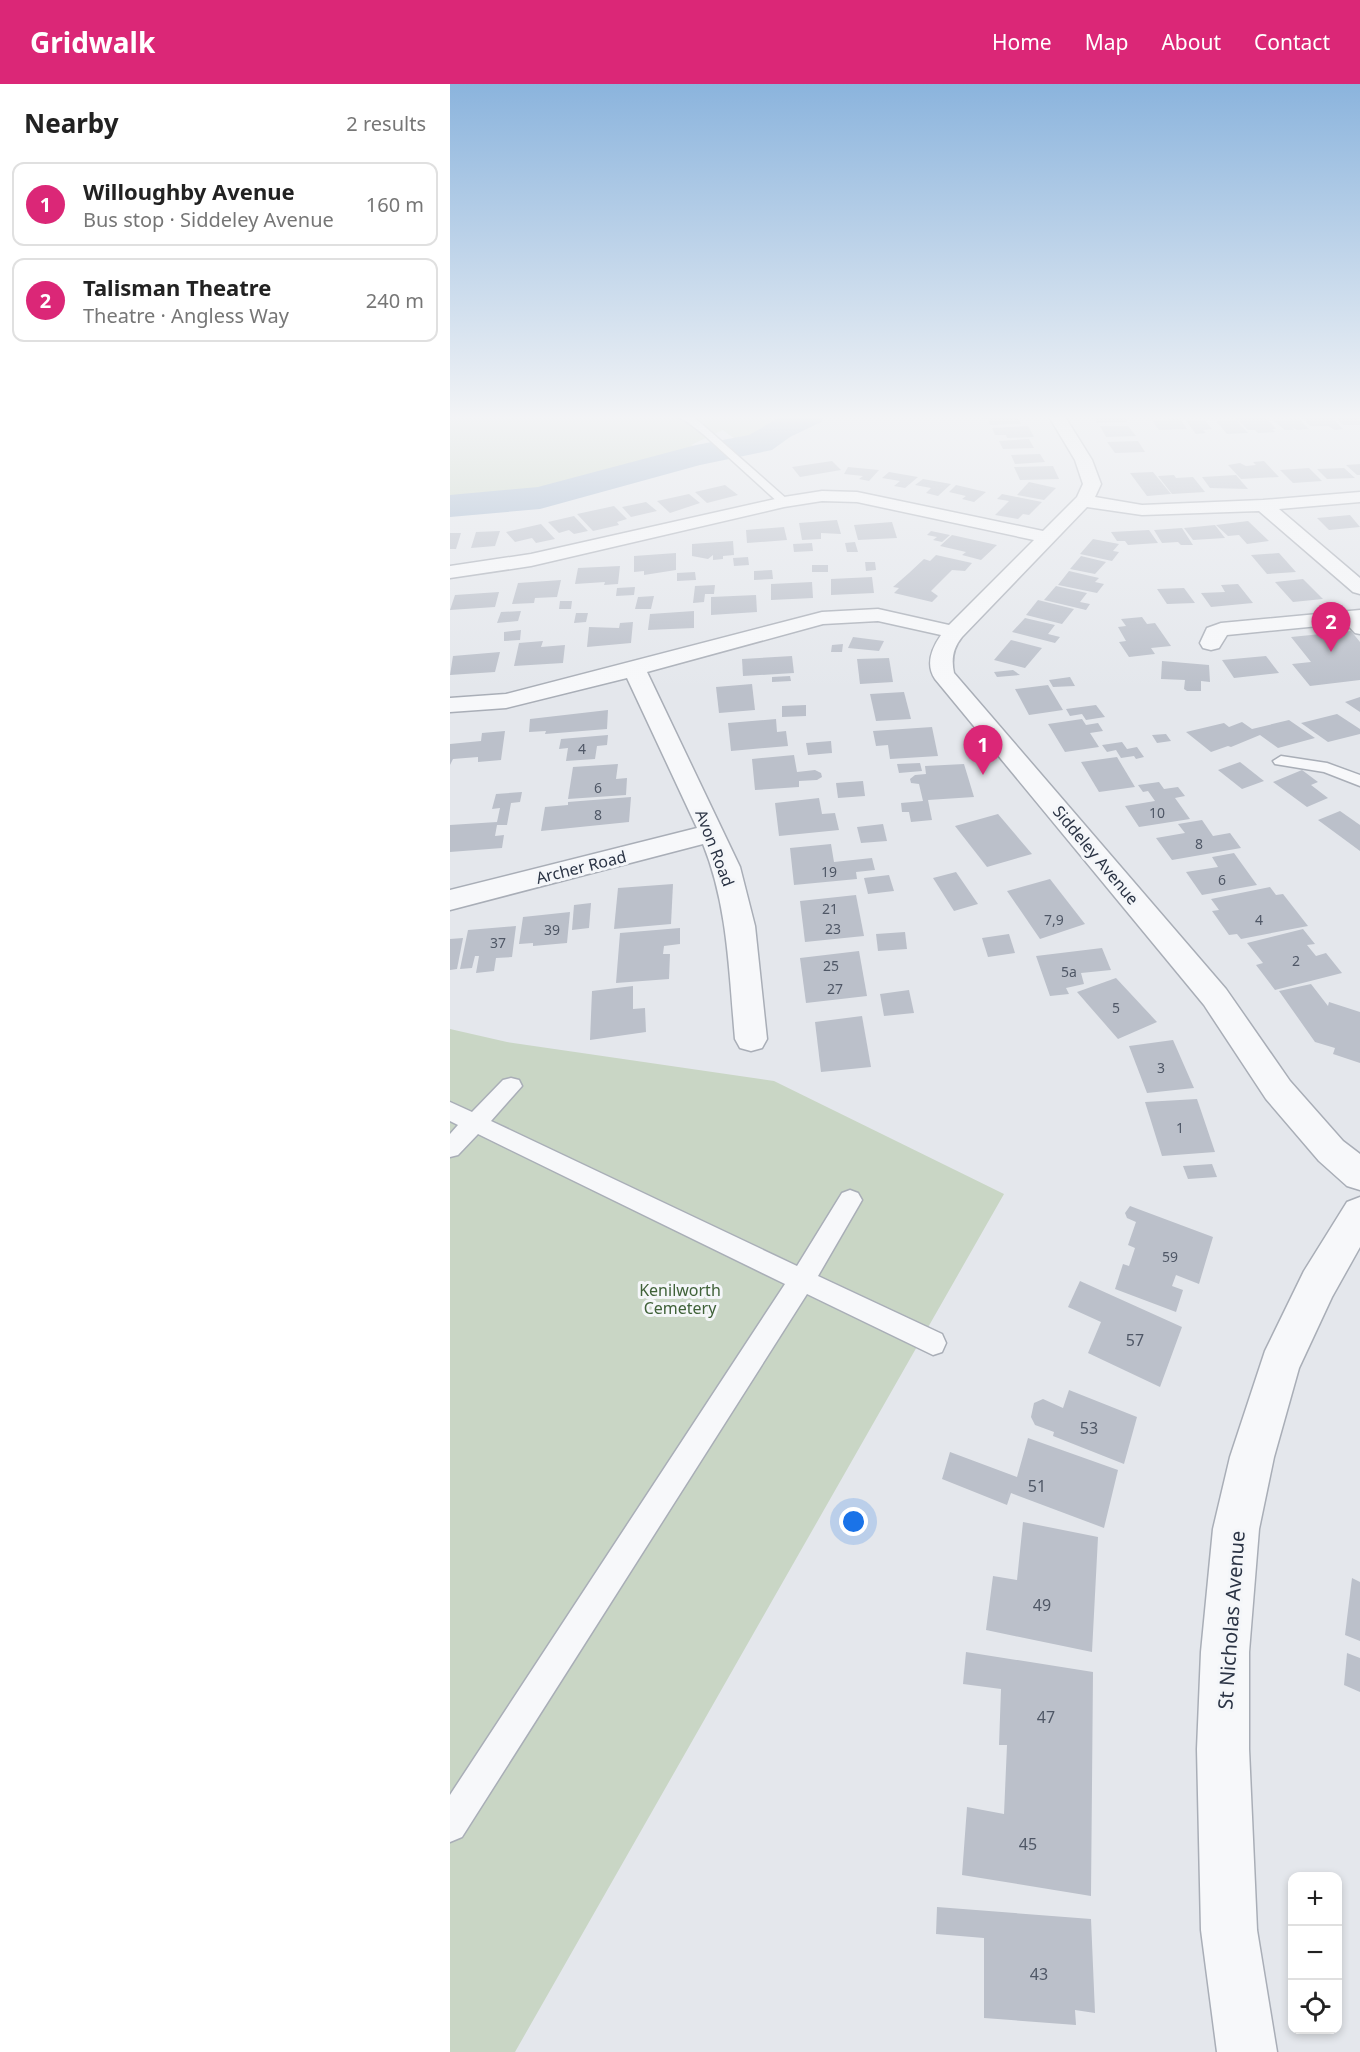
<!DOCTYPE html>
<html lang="en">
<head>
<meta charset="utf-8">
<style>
  :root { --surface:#fff; --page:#f2f2f2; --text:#222; --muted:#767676; --line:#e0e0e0; --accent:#db2777 }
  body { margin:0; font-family:"Noto Sans",sans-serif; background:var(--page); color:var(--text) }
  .controls { position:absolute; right:18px; bottom:18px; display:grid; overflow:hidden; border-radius:12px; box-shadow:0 3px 9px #0003 }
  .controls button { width:54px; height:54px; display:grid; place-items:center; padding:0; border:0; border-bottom:2px solid var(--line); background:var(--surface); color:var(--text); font:30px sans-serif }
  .you { position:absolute; left:404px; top:1438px; width:21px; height:21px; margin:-15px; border:4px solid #fff; border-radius:50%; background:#1a73e8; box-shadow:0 0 0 9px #1a73e833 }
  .badge { display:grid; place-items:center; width:39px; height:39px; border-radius:50%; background:var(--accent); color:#fff; font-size:20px; font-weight:700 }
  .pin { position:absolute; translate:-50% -50px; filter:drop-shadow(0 2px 3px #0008) }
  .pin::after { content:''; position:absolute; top:32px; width:21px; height:18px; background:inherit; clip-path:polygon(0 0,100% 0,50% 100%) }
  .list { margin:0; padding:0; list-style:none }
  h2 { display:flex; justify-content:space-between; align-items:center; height:78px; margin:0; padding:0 24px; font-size:26px }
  h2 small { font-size:20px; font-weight:400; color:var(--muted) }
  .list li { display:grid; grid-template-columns:39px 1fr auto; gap:18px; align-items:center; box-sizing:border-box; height:84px; margin:0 12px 12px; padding:0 12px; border:2px solid var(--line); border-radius:12px }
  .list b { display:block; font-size:22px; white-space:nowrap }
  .list p { margin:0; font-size:20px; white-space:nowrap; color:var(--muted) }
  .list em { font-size:20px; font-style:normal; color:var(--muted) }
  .icon { flex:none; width:33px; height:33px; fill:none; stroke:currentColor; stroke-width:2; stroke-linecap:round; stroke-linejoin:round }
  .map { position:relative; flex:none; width:910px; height:1968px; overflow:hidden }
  header { display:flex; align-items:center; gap:36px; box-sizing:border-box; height:84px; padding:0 30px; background:var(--accent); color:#fff }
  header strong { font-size:28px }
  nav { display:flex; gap:33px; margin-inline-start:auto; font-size:21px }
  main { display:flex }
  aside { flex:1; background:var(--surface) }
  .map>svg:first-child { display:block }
</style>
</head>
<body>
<header>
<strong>Gridwalk</strong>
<nav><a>Home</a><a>Map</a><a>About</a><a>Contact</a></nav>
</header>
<main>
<aside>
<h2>Nearby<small>2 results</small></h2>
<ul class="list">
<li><span class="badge">1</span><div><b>Willoughby Avenue</b><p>Bus stop · Siddeley Avenue</p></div><em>160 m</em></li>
<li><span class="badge">2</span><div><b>Talisman Theatre</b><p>Theatre · Angless Way</p></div><em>240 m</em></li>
</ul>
</aside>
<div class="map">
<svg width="910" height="1968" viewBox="0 0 910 1968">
  <rect width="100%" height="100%" fill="#e4e7ec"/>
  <g fill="#c9d6c5">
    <path d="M0 331H359C338 341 317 358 294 362L273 346 241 361 262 368 90 414 0 422Z"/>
    <polygon points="0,945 57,958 324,997 554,1110 65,1968 0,1968"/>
  </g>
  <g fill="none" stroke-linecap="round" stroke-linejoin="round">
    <polygon fill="#9fb4cc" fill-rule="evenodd" points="334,331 375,331 371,338 340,353 322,366 250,381 90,425 0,433 0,411 88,403 246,361 299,351"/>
  </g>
  <g fill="#bbc0ca">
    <polygon points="531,331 567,331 571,340 540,341 538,335 533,335"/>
    <polygon points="642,331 673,331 677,338 647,339"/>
    <polygon points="813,331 826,345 822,345 825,348 808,349 805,346 798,346 785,333"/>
    <polygon points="904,331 910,337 910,341 893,341 883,332"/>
    <polygon points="882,333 893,345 885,346 878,342 860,342 853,334"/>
    <polygon points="730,335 737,345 709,346 702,336"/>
    <polygon points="849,335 859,345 847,346 841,343 844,346 835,346 822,336"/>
    <polygon points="755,336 762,345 753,346 756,349 746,350 736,337"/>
    <polygon points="786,336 798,349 777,350 766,337"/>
    <polygon points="578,342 584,353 557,354 556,351 545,351 542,344"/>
    <polygon points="650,342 678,342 686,352 656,353"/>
    <polygon points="579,355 584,364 553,365 549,357"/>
    <polygon points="688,357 695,368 665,369 657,358"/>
    <polygon points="590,370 595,378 565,380 561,371"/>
    <polygon points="382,377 391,386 350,393 342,383"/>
    <polygon points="814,377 829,393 791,395 778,381 790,379 796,382 806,381 803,378"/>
    <polygon points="910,380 910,391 907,391 896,381"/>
    <polygon points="603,382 609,395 570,396 564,383"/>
    <polygon points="398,383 429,386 419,397 409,395 413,392 394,390"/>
    <polygon points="859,384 872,397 843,399 830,386"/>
    <polygon points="894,384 905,394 877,395 867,385"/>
    <polygon points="439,388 468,393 455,404 444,402 450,397 432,394"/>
    <polygon points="703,388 721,410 697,412 680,389"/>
    <polygon points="724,391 726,394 743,393 755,408 722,410 708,392"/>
    <polygon points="786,391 798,405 760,404 752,393"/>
    <polygon points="473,395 501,400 488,412 476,409 481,404 465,401"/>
    <polygon points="579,398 606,404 594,416 567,411"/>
    <polygon points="275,401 288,411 257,419 245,408"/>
    <polygon points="506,401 536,408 524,418 512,415 516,412 499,408"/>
    <polygon points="239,410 250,419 220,429 207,417"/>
    <polygon points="552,410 592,418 579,431 573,430 568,435 545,431 559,417 547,415"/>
    <polygon points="196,418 207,427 181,433 172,423"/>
    <polygon points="164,422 177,435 167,438 169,441 143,447 127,430"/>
    <polygon points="900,431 910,443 879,446 867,434"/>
    <polygon points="124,432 138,447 124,450 119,446 109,449 98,438"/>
    <polygon points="387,436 391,450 371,449 371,455 352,456 349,439"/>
    <polygon points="798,437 819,457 797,460 789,451 778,452 766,441"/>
    <polygon points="442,438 447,454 408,456 404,441"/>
    <polygon points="91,440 105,455 86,459 82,454 65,458 56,448"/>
    <polygon points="765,441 775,454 743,456 734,444"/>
    <polygon points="334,443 337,456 297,459 296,446"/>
    <polygon points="732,444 743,461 731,461 728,458 712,459 704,446"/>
    <polygon points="699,446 708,459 678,461 675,457 667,457 661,448"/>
    <polygon points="50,447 45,462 21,464 26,448"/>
    <polygon points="481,447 500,451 492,458 483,456 487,453 477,451"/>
    <polygon points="0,449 11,449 6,465 0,465"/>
    <polygon points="502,451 547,461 531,476 512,471 516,468 490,462"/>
    <polygon points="643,455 669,460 663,467 669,468 662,477 630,470"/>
    <polygon points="283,457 284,471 273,472 273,475 263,476 263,471 258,475 242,472 242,460"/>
    <polygon points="405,458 408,468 397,468 395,459"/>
    <polygon points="362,459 363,467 344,468 343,460"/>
    <polygon points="226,469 226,486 194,491 194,487 184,488 184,472"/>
    <polygon points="829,469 846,488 817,490 801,471"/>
    <polygon points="486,471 522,479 515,487 502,486 481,507 488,512 482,518 444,509 449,504 443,503 459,489 474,475 480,477"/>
    <polygon points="631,472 656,478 645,490 620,485"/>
    <polygon points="298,473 299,481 284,482 283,474"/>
    <polygon points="415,478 425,478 426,486 416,487"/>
    <rect x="362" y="481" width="16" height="7"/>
    <polygon points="170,482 168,500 154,501 155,498 125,500 128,484"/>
    <polygon points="322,486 323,495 304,496 304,487"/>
    <polygon points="619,487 649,494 645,498 654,500 647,509 608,501"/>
    <polygon points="245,488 246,496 227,497 227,489"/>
    <polygon points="422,493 424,509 381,511 381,495"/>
    <polygon points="853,495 873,515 843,518 825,498"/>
    <polygon points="111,496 107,513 85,514 84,519 62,520 68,499"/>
    <polygon points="362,498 363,514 321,516 321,500"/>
    <polygon points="788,500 803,519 761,523 751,509 775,508 771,501"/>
    <polygon points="265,501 264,510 255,510 254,518 243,519 245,502"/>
    <polygon points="606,502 637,509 630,518 640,520 636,526 594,516"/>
    <polygon points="185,503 184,511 166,512 167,504"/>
    <polygon points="734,504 745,519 717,520 707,505"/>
    <polygon points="49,508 45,523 0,526 5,511"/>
    <polygon points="306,511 307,528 261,531 261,513"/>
    <polygon points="204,512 201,525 185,525 188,513"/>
    <polygon points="588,516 624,525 612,540 576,531"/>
    <polygon points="110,517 122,517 121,525 109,525"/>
    <polygon points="71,527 68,537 47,539 51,528"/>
    <polygon points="244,527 244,544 198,546 200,530"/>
    <polygon points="126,529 138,529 136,538 124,539"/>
    <polygon points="692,533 697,540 705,539 721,562 701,564 705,570 679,573 669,558 676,557 668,543 676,542 671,535"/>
    <polygon points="575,534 605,541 598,550 610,553 605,559 562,548"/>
    <polygon points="183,538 181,559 137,563 139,543 169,544 170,539"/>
    <polygon points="71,546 70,556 54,557 54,548"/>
    <polygon points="901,547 910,558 910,596 860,602 842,580 861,578 841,553"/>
    <polygon points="403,553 434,557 429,567 398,564"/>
    <polygon points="561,556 592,564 575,584 544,576"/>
    <polygon points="93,557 91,563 115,561 113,579 64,582 69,559"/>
    <polygon points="393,560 392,568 381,568 382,561"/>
    <polygon points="50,568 45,588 0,591 3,572"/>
    <polygon points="342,572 344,589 293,592 292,575"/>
    <polygon points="816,572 829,589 784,594 772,576"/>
    <polygon points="439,574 443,598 410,600 407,575"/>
    <polygon points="712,577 759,581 760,598 751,597 751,607 737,607 734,605 735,596 711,595"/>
    <polygon points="563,586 570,591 547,593 544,588"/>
    <polygon points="340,592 341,597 322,598 322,593"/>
    <polygon points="620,593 625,602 603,603 599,596"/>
    <polygon points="302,600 305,626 269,629 266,603"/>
    <polygon points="598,601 613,626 579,631 565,605"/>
    <polygon points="454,608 461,635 426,637 420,610"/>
    <polygon points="910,613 910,628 895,618"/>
    <polygon points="356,621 356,632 332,633 332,622"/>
    <polygon points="646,621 655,633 636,636 632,630 620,632 616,625"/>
    <polygon points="158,626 157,645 95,650 96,647 79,648 80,635"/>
    <polygon points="887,630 910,645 910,650 878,658 851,639"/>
    <polygon points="326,635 327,648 336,647 338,662 281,667 278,639"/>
    <polygon points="632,635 636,641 648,639 653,647 640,649 649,663 615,668 598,640"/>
    <polygon points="839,636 865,654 828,664 810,651 781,663 778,662 761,668 736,648 774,639 779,643 792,638 802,645"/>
    <polygon points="482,643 488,672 440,675 438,661 426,662 423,647"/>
    <polygon points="55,647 51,676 28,678 28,673 3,675 0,681 0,660 31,657 32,649"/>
    <polygon points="716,650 721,657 707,659 702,651"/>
    <polygon points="158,651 157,661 147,662 145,675 116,677 118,664 109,665 111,655"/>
    <polygon points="381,657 382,669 358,671 356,659"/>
    <polygon points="672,658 677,665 687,663 694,673 686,675 684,672 671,674 666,666 657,668 652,661"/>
    <polygon points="344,671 347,688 365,686 371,689 372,693 367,696 349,697 349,703 305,706 302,675"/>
    <polygon points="667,673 685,703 649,708 631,678"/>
    <polygon points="790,678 814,697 792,705 768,686"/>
    <polygon points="470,679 472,687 449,689 447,680"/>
    <polygon points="168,680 166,695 177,694 176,711 118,715 123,683"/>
    <polygon points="514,680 524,713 478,716 482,736 461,738 459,728 452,728 451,719 473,717 469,700 461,699 460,695 465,691 476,690 475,682"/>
    <polygon points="852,686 868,698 861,701 878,714 857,723 823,698"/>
    <polygon points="413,697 415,712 388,714 386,699"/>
    <polygon points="709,698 714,705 728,703 735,712 725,714 740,735 689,743 675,722 705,717 698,707 693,708 688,701"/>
    <polygon points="72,708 70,718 61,719 57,741 47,741 45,752 54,751 52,764 0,768 0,741 47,738 50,724 42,725 46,710"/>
    <polygon points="181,713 179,738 91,747 95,723 118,721 118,718"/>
    <polygon points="369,714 372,730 385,729 389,746 329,752 325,719"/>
    <polygon points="890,727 910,741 910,767 868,736"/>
    <polygon points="548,730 582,770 537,783 505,742"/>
    <polygon points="752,736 763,752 780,749 791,764 722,776 706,754 735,749 728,740"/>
    <polygon points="433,740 437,757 411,759 407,743"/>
    <polygon points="381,760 384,778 422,774 425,786 406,788 407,795 344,801 340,764"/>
    <polygon points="784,769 807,801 752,811 736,788 768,783 762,773"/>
    <polygon points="506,788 528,820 504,827 483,794"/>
    <polygon points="439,791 444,807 418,810 414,794"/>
    <polygon points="600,795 635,840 590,855 557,807"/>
    <polygon points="223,800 221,840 164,845 168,804"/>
    <polygon points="820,803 826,811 833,810 858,842 791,855 787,850 779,851 762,827 769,826 761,815"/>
    <polygon points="406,811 414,852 355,858 350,817"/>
    <polygon points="141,819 139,844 122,846 124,821"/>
    <polygon points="120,828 117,859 83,862 83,859 69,860 73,833"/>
    <polygon points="66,842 62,873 46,874 44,887 26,889 29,872 25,872 22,884 10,885 18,846"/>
    <polygon points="230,844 230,860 214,862 213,870 220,870 219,895 166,899 170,849"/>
    <polygon points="853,845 865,860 857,861 866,872 876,869 892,889 825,906 806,881 813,879 797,859"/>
    <polygon points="455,848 457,865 428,867 426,850"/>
    <polygon points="559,850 565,869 538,873 532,854"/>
    <polygon points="13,854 7,885 0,886 0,855"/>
    <polygon points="652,864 661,886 631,889 634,900 616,904 619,910 600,912 586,872"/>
    <polygon points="409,867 417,912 356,919 350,874"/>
    <polygon points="666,894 707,938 668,955 627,908"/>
    <polygon points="861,900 878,922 879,918 910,928 910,979 883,970 885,964 865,958 829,907"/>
    <polygon points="183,902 183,925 195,924 196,948 140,956 142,907"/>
    <polygon points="459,906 464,929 434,932 430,910"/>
    <polygon points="412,932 421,983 371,988 365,938"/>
    <polygon points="723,956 744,1004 697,1009 679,962"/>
    <polygon points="747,1015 765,1068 712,1072 695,1018"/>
    <polygon points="762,1080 767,1093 738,1095 733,1082"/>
    <polygon points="680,1122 763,1153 749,1200 726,1191 722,1202 733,1206 726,1228 665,1205 673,1180 679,1182 685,1164 678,1161 686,1138 677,1134 675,1129"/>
    <polygon points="630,1197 732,1243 710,1303 638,1269 651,1238 618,1223"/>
    <polygon points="619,1306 687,1333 674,1380 603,1352 604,1348 585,1341 581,1333 584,1319 593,1315 613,1324"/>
    <polygon points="578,1354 668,1386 654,1444 561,1409 557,1421 492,1395 500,1368 567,1393"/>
    <polygon points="573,1438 648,1453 642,1568 536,1546 543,1492 567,1496"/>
    <polygon points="902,1494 910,1498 910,1557 895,1551"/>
    <polygon points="516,1568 643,1588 641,1812 512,1791 517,1723 554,1730 557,1661 549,1661 551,1605 513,1600"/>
    <polygon points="897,1569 910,1574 910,1608 894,1601"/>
    <polygon points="487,1823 641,1835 645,1929 625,1926 626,1941 534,1934 534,1854 486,1850"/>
  </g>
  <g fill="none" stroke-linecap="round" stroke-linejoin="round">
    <defs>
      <g id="service">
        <polygon points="223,331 244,333 338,416 338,420 330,420 253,350 236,337"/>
        <polygon points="898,530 910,538 910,550 905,549 891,534"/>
        <polygon points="831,672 877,679 910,691 910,702 874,688 825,680 823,677"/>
        <polygon points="61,994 69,996 72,1002 41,1037 347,1182 392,1109 400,1106 408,1109 412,1116 408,1123 368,1192 492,1250 496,1259 492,1268 483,1271 357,1210 12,1753 0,1758 0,1711 335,1200 28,1050 8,1071 0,1073 0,1050 8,1041 0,1037 0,1018 22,1028 53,996"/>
      </g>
      <g id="minor">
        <path d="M598 331H614L642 376 651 400 645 413 692 421 813 416 910 408V418L829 425 910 494V510L903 508 809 427 692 431 637 423 512 553C503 564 501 575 504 589L776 905 840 997 893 1057 910 1070V1106L897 1102 869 1077 816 1015 754 921 485 595C475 580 482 564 491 551L428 537 373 540 197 588 290 783 305 842 317 955 312 964 301 967 290 964 285 955C279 889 278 822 253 760L0 826V806L247 744 177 594 56 624 0 628V614L56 610 372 528 428 525 499 541 584 456 407 418 372 417 334 423 81 482 0 494V482L81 470 334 413 372 407 407 408 593 447 627 413 633 400 625 376Z"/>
        <polygon points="910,526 910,538 777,551 769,564 761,566 753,564 750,559 757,544 771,539"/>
        <polygon points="910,1113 910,1163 882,1213 849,1284 824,1373 809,1445 799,1568 799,1665 807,1846 827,1968 767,1968 751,1846 747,1665 751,1568 763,1445 780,1373 815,1267 854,1187 897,1118"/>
      </g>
    </defs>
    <use href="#service" stroke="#a9aeb7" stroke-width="3"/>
    <use href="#minor" stroke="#a9aeb7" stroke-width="3"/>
    <use href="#service" fill="#f7f8fa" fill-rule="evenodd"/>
    <use href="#minor" fill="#f7f8fa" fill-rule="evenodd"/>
  </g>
  <linearGradient id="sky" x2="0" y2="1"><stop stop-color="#8bb4dd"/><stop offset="0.55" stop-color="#f3f4f6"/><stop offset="1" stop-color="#f3f4f6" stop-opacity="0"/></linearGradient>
  <rect width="910" height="606" fill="url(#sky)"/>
  <g text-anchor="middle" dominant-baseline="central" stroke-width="6" stroke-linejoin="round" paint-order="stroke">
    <g font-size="14" fill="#4f5766">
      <text x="132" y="664">4</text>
      <text x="148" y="703">6</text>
      <text x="707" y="728">10</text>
      <text x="148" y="730">8</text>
      <text x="749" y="759">8</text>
      <text x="379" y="787">19</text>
      <text x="772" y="795">6</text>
      <text x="380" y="824">21</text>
      <text x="604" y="835">7,9</text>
      <text x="809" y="835">4</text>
      <text x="383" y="844">23</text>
      <text x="102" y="845">39</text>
      <text x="48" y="858">37</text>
      <text x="846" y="876">2</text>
      <text x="381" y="881">25</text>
      <text x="619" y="887">5a</text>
      <text x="385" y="904">27</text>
      <text x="666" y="923">5</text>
      <text x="711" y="983">3</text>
      <text x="730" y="1043">1</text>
      <text x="720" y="1172">59</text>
    </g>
    <g font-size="16" fill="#2b3445" stroke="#f4f6f9">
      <text transform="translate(265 764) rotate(69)">Avon Road</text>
      <text transform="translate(646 771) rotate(50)">Siddeley Avenue</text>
      <text transform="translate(131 783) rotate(-14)">Archer Road</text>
    </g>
    <g font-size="16" fill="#3f6138" stroke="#f4f6f9">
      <text x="230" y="1206">Kenilworth<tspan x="230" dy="18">Cemetery</tspan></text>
    </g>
    <g font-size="16" fill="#4f5766">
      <text x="685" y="1256">57</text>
      <text x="639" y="1344">53</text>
      <text x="587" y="1402">51</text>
      <text x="592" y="1521">49</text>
      <text x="596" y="1633">47</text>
      <text x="578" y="1760">45</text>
      <text x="589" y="1890">43</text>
    </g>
    <g font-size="20" fill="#2b3445" stroke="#f4f6f9">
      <text transform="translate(781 1536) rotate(-86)">St Nicholas Avenue</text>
    </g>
  </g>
</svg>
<div class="controls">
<button>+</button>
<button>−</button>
<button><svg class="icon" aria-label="locate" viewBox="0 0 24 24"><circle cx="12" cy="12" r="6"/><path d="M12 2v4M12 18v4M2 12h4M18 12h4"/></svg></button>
</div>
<div class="you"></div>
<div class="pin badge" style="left:533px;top:691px">1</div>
<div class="pin badge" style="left:881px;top:568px">2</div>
</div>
</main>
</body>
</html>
